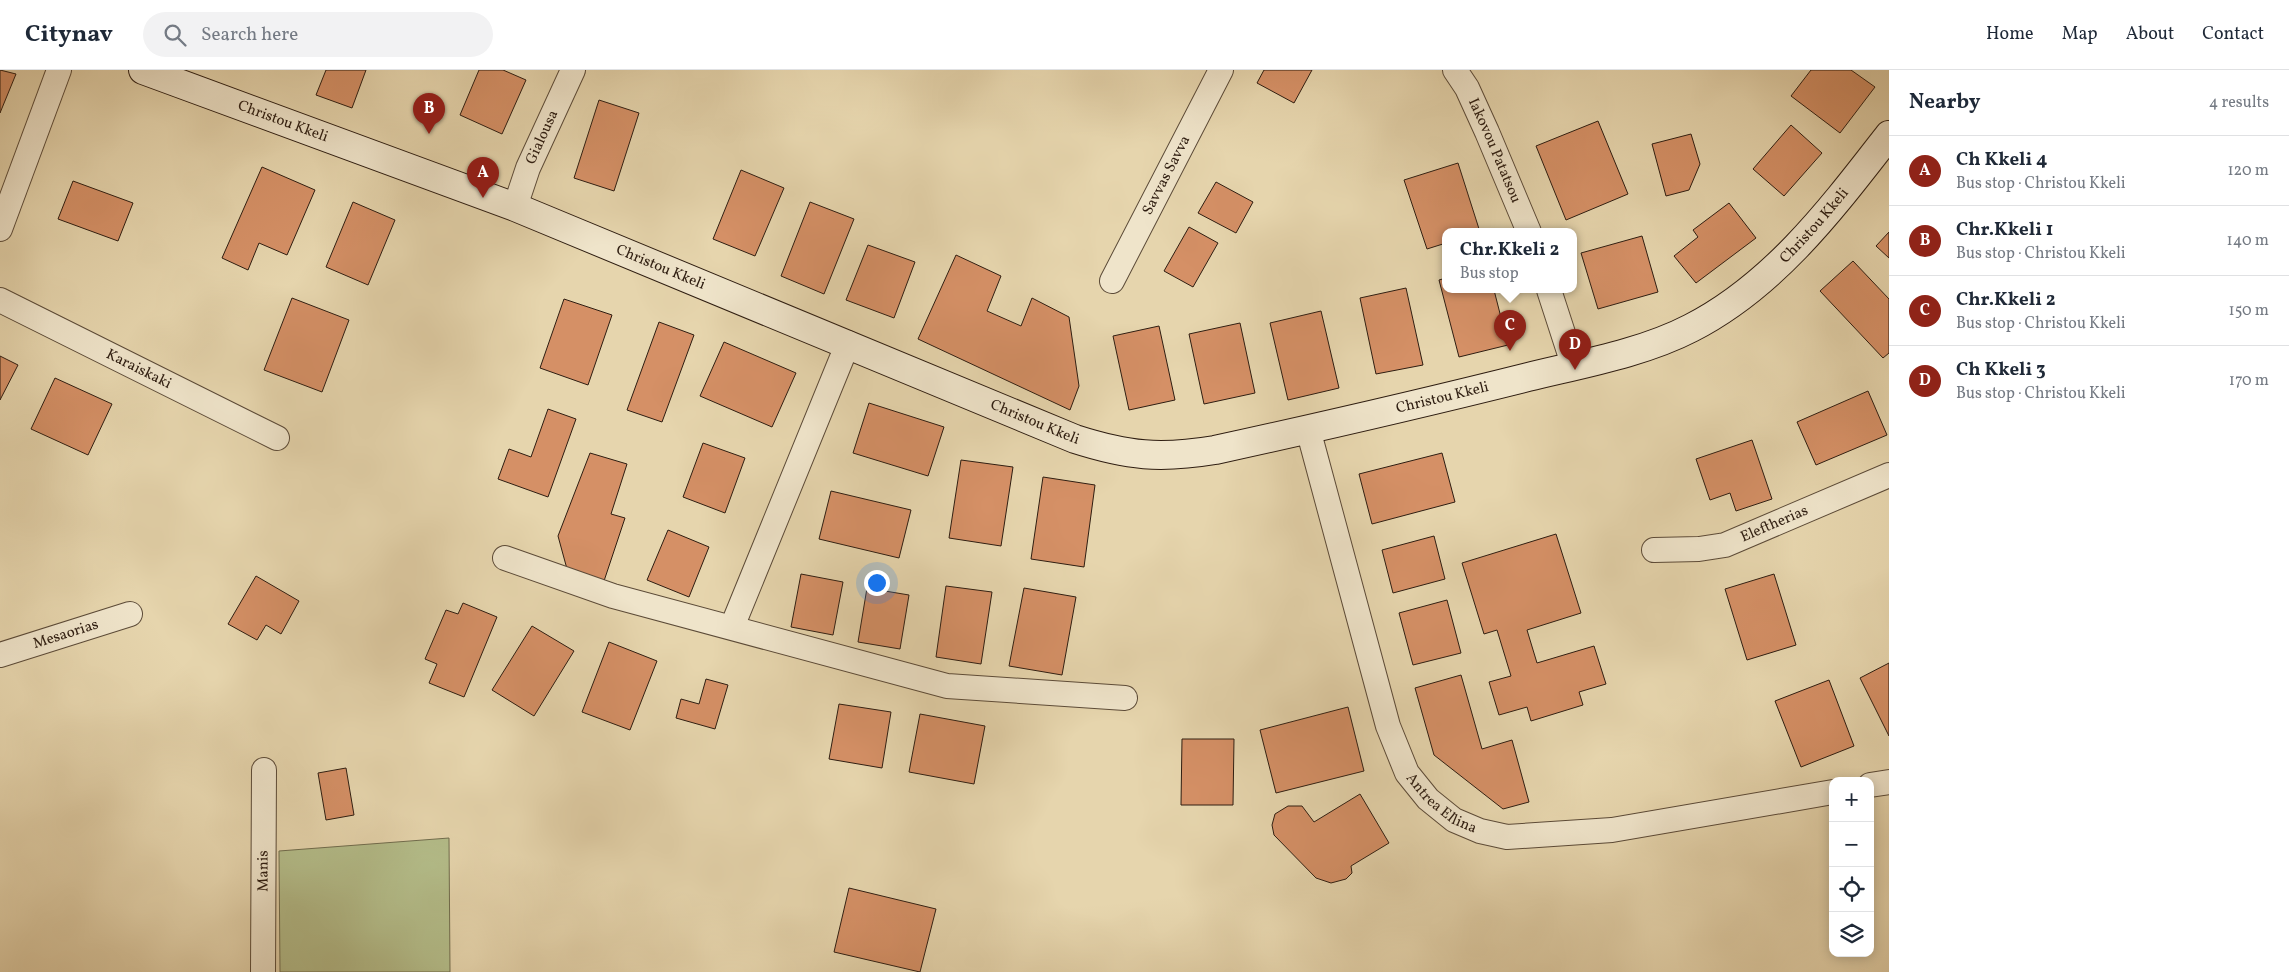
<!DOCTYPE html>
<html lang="en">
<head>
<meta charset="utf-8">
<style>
  :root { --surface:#fff; --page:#f2f2f3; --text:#1f2937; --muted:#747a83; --line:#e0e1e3; --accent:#8f2418 }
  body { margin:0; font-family:Vollkorn,serif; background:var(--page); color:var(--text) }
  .controls { position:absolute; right:15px; bottom:15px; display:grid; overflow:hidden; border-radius:10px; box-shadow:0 2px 12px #0003 }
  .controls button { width:45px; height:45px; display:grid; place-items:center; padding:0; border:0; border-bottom:1px solid var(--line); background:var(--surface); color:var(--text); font:25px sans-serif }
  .you { position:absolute; left:876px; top:512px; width:18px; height:18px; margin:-12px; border:4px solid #fff; border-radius:50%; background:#1a73e8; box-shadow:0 0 0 8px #1a73e833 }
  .badge { display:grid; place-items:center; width:32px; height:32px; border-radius:50%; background:var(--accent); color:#fff; font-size:16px; font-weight:700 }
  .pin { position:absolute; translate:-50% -41px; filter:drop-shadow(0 1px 2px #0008) }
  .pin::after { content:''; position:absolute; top:26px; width:18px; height:15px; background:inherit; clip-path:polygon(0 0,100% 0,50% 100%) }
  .popup { position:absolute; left:1442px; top:158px; width:135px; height:65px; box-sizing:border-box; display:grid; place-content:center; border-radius:10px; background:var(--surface); filter:drop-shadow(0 1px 4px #0005); font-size:16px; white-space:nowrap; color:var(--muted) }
  .popup b { font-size:19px; color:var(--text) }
  .popup::after { content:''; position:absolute; left:50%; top:100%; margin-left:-10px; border:10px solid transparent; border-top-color:var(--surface) }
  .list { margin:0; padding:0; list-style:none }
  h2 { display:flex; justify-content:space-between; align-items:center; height:65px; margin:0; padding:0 20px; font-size:21px }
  h2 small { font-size:16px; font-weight:400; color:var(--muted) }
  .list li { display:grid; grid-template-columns:32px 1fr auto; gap:15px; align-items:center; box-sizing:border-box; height:70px; padding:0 20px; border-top:1px solid var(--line) }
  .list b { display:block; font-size:19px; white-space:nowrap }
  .list p { margin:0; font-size:16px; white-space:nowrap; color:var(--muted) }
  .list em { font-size:16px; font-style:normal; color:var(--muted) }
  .icon { flex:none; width:28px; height:28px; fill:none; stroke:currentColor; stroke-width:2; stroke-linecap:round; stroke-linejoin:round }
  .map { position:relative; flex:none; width:1889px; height:902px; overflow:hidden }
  header { display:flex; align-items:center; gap:30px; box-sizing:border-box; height:70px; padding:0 25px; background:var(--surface); border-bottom:1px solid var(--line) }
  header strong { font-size:24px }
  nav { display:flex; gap:28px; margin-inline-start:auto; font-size:18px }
  .search { width:350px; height:45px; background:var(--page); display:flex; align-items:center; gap:12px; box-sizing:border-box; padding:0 18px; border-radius:28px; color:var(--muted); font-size:19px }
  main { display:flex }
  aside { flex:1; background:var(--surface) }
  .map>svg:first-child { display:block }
</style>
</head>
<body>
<header>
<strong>Citynav</strong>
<div class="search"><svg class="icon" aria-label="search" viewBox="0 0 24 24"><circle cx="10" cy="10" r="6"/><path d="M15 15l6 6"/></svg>Search here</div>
<nav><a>Home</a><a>Map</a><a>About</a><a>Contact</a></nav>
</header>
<main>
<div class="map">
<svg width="1889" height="902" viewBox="0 0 1889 902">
  <rect width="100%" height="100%" fill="#e6d5ad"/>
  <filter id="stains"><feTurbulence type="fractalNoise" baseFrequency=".004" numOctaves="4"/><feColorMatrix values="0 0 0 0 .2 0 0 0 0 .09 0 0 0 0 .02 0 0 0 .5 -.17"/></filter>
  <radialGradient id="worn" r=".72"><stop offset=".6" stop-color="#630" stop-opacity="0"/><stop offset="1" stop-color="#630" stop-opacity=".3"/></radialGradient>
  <polygon fill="#b4bd8a" stroke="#716d4e" points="449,768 450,902 280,902 279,781"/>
  <g fill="#d59066" stroke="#2e1d11">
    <polygon points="0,0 16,4 0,43"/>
    <polygon points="326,0 366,0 352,38 316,25"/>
    <polygon points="479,0 503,0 526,10 502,64 460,45"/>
    <polygon points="1264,0 1312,0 1294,33 1257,13"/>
    <polygon points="1811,0 1851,0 1875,17 1840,63 1791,26"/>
    <polygon points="599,30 639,43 614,121 574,108"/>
    <polygon points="1598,51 1628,124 1566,150 1536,76"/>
    <polygon points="1791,55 1822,83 1784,126 1753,99"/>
    <polygon points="1691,64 1700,94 1689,120 1666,126 1652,74"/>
    <polygon points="1458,93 1480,162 1446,162 1446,173 1427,179 1404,110"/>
    <polygon points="262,97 315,120 287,185 259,173 248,200 222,188"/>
    <polygon points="741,100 784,118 755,186 713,169"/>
    <polygon points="73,111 133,133 118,171 58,149"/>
    <polygon points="1216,112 1253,132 1236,163 1198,143"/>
    <polygon points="353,132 395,150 368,215 326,197"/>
    <polygon points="810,132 854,149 824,224 781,206"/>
    <polygon points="1729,133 1756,168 1696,213 1674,186 1698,167 1693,160"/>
    <polygon points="1189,157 1218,173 1193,217 1164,201"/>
    <polygon points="1889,162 1889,188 1876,176"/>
    <polygon points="1642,166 1658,222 1598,239 1581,183"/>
    <polygon points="868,175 915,192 894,248 846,230"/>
    <polygon points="956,185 1001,206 987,241 1021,256 1032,228 1069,247 1079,316 1070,340 918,269"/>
    <polygon points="1853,191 1889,229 1889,283 1883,288 1820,221"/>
    <polygon points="1446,208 1446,220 1494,220 1508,275 1459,287 1439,210"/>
    <polygon points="1406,218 1423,295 1376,304 1360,228"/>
    <polygon points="292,228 349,250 322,322 264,300"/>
    <polygon points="564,229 612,245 588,315 540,298"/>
    <polygon points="1321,241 1339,318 1288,330 1270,253"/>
    <polygon points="659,252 694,265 662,352 627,340"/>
    <polygon points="1240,253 1255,323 1204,334 1189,264"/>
    <polygon points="1159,256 1175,330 1129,340 1113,266"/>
    <polygon points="724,272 796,303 772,357 700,326"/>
    <polygon points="0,286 18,295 0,330"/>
    <polygon points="55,308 112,334 88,385 31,359"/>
    <polygon points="1868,321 1887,365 1816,395 1797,352"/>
    <polygon points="869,333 944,357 928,406 853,383"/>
    <polygon points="548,339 576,349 548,427 498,409 509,379 531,387"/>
    <polygon points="1752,370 1772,429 1736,441 1730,423 1710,430 1696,389"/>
    <polygon points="703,373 745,388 725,443 683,427"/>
    <polygon points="590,383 627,394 611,444 625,448 604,511 567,499 558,466"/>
    <polygon points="1442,383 1455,432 1372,454 1359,404"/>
    <polygon points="961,390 1013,397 1001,476 949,468"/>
    <polygon points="1043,407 1095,415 1084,497 1031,489"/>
    <polygon points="831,421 911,440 899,488 819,469"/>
    <polygon points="668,460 709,477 689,527 647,510"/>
    <polygon points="1556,464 1581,543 1527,560 1537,593 1594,576 1606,614 1579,622 1583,635 1531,651 1527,637 1499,645 1489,612 1511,606 1497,560 1484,564 1462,493"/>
    <polygon points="1434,466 1445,509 1393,523 1382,480"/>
    <polygon points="801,504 843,512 833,565 791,557"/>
    <polygon points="1774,504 1796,575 1747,590 1725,519"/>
    <polygon points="256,506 299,531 281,564 266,555 257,570 228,554"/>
    <polygon points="946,516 992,522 981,594 936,587"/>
    <polygon points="867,518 909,525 900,579 858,572"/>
    <polygon points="1024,518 1076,527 1062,605 1009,596"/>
    <polygon points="1447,530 1461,583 1413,595 1399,543"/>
    <polygon points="463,533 497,547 464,627 429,613 437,594 425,589 446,540 458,544"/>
    <polygon points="532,556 574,581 534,646 492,620"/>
    <polygon points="609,572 657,591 630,660 582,642"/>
    <polygon points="1889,593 1889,666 1860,608"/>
    <polygon points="1461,605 1482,679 1512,670 1529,732 1503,739 1434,685 1415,618"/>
    <polygon points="706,609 728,615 715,659 676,648 681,629 699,634"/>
    <polygon points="1829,610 1854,676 1801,697 1775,631"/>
    <polygon points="839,634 891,642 882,698 829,689"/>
    <polygon points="1348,637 1364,701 1276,723 1260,660"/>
    <polygon points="920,644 985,656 974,714 909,702"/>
    <polygon points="1182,669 1234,669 1233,735 1181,735"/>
    <polygon points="346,698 354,745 326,750 318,703"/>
    <polygon points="1360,724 1389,773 1351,796 1352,803 1346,809 1331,813 1316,808 1274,765 1272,755 1275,744 1288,736 1302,736 1314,752"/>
    <polygon points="849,818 936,839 920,902 834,882"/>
  </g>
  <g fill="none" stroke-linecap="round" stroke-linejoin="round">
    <defs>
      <g id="street">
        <path id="s1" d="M1455 0 1467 18 1487 62 1529 162"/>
        <path id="s2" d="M515 137 528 98 573 0"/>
        <polyline points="0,159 59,0"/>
        <path id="s3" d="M1112 211 1221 0"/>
        <polyline points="1549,220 1574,297"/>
        <path id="s4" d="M0 230 277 368"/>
        <path id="s5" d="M1308 359 1388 656 1407 703 1428 729 1454 750 1480 761 1507 767 1612 760 1833 722"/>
        <path id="s6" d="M1654 480 1699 479 1725 475 1889 405"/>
        <polyline points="505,488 613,526 947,616 1125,628"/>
        <polyline points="732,557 848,273"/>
        <path id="s7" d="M0 585 130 544"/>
        <polyline points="1870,715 1889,712"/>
        <path id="s8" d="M263 902 264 700"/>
      </g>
      <g id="secondary">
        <path id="s9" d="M143 0 515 137 1075 369C1128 386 1160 389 1215 380 1320 357 1424 333 1528 307 1581 294 1643 283 1691 258 1775 215 1833 137 1889 65"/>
      </g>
    </defs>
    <use href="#street" stroke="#5c4b38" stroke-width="26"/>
    <use href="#secondary" stroke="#2e1d11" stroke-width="30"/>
    <use href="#street" stroke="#efe4ca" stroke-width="24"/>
    <use href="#secondary" stroke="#efe4ca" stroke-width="28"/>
  </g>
  <g text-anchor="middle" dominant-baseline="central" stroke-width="4" stroke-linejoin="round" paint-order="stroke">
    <g font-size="15" fill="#2e1d11" stroke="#efe4ca">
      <text stroke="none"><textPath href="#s9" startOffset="149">Christou Kkeli</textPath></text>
      <text stroke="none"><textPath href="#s2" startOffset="75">Gialousa</textPath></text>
      <text stroke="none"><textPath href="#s1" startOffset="90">Iakovou Patatsou</textPath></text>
      <text stroke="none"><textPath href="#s3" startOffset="119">Savvas Savva</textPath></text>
      <text stroke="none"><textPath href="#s9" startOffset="1798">Christou Kkeli</textPath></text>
      <text stroke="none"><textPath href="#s9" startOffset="554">Christou Kkeli</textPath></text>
      <text stroke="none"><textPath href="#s4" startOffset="155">Karaiskaki</textPath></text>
      <text stroke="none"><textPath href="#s9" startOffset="1378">Christou Kkeli</textPath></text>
      <text stroke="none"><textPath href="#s9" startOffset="959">Christou Kkeli</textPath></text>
      <text stroke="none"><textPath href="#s6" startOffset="125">Eleftherias</textPath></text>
      <text stroke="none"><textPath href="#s7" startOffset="69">Mesaorias</textPath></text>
      <text stroke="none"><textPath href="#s5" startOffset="405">Antrea Ellina</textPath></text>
      <text stroke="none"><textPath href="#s8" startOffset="101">Manis</textPath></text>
    </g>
  </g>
  <rect width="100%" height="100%" filter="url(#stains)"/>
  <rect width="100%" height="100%" fill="url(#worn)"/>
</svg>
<div class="controls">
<button>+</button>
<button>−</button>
<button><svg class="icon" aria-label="locate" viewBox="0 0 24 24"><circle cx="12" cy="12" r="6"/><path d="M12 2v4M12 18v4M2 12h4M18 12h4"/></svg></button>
<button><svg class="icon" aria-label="layers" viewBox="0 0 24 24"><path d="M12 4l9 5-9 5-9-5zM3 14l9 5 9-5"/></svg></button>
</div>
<div class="you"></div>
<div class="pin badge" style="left:483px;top:128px">A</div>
<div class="pin badge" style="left:429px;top:64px">B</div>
<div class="pin badge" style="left:1510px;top:281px">C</div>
<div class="popup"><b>Chr.Kkeli 2</b>Bus stop</div>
<div class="pin badge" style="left:1575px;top:300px">D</div>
</div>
<aside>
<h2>Nearby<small>4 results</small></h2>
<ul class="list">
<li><span class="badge">A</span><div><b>Ch Kkeli 4</b><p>Bus stop · Christou Kkeli</p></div><em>120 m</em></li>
<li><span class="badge">B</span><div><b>Chr.Kkeli 1</b><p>Bus stop · Christou Kkeli</p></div><em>140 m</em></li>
<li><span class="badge">C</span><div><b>Chr.Kkeli 2</b><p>Bus stop · Christou Kkeli</p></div><em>150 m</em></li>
<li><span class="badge">D</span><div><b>Ch Kkeli 3</b><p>Bus stop · Christou Kkeli</p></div><em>170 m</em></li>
</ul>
</aside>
</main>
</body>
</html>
